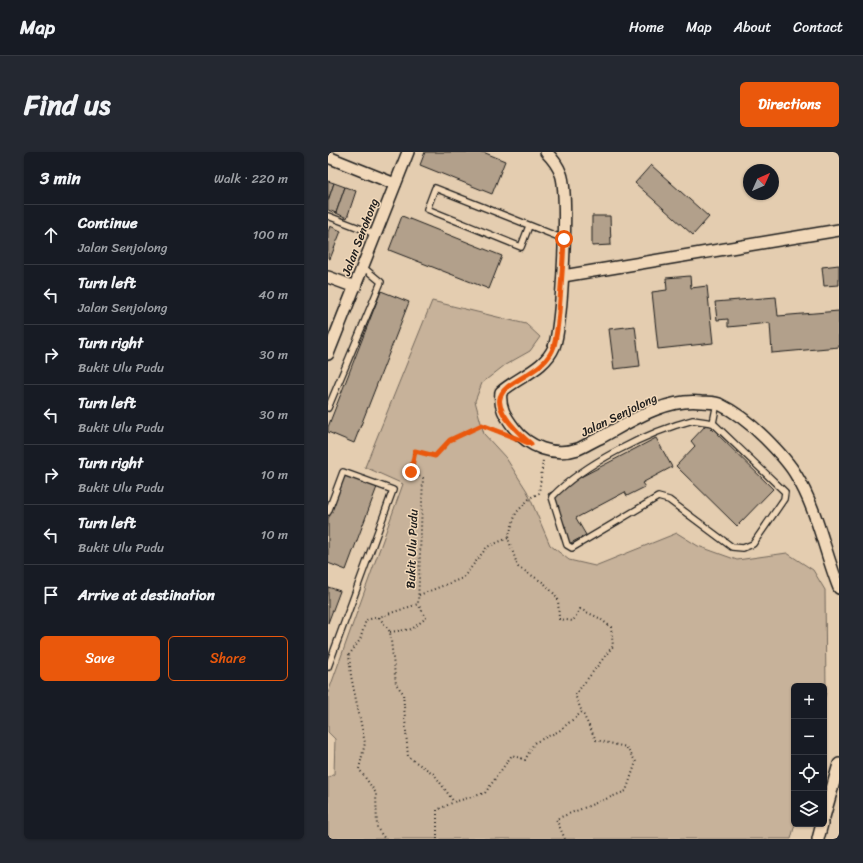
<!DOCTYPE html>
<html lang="en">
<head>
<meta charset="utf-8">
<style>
  :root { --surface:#171b24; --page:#242831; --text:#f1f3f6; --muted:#9ea1a6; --line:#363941; --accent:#ea580c }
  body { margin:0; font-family:Sriracha,sans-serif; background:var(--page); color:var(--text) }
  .controls { position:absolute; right:12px; bottom:12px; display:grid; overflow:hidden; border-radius:6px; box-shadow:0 1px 3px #0004 }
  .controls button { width:36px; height:36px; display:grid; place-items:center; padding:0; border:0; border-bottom:1px solid var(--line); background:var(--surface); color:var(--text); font:20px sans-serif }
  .compass { position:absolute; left:415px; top:12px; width:36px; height:36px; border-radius:50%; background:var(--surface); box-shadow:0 1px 3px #0004; rotate:45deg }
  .stop { position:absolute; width:12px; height:12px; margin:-9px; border:3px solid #ea580c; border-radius:50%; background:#fff }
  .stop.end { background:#ea580c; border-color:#fff; box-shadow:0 1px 4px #0008 }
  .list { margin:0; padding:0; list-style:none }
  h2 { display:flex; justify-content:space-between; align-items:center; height:52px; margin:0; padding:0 16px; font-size:17px }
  h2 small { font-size:13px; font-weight:400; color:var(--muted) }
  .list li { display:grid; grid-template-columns:26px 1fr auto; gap:12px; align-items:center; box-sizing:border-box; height:60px; padding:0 16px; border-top:1px solid var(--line) }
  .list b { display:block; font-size:15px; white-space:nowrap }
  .list p { margin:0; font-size:13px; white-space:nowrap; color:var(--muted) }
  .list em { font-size:13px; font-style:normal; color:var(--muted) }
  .actions { display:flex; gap:8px; padding:12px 16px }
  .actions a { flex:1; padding:9px 0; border:1px solid var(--accent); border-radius:6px; text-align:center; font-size:14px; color:var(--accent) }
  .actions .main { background:var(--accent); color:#fff }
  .icon { flex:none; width:22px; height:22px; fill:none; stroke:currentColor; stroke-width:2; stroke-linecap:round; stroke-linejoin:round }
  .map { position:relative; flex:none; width:511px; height:687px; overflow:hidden; border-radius:6px }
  header { display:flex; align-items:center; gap:24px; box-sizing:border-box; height:56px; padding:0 20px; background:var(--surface); border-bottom:1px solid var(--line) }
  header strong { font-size:19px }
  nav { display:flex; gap:22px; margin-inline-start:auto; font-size:14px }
  .intro { display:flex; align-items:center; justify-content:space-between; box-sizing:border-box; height:96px; padding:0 24px }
  h1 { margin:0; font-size:28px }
  .button { padding:10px 18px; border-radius:6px; background:var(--accent); color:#fff; font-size:14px; font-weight:700 }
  main { display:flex; gap:24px; padding:0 24px }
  aside { flex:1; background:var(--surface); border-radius:6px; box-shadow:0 1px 3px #0004 }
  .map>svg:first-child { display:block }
</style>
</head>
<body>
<header>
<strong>Map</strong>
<nav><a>Home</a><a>Map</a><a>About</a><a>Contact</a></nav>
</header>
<div class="intro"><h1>Find us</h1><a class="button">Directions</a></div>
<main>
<aside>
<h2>3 min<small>Walk · 220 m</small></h2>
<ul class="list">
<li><svg class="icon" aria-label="ahead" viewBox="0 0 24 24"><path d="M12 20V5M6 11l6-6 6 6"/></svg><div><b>Continue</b><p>Jalan Senjolong</p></div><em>100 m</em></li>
<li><svg class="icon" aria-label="left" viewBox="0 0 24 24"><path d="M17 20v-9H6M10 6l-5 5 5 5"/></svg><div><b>Turn left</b><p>Jalan Senjolong</p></div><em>40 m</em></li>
<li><svg class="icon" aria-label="right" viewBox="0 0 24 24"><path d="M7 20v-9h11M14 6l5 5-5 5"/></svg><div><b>Turn right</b><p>Bukit Ulu Pudu</p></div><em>30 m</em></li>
<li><svg class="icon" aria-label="left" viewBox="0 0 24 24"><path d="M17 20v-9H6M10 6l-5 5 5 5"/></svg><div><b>Turn left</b><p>Bukit Ulu Pudu</p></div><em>30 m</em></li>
<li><svg class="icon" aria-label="right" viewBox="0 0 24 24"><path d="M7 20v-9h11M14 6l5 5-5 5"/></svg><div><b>Turn right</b><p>Bukit Ulu Pudu</p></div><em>10 m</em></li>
<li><svg class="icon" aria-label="left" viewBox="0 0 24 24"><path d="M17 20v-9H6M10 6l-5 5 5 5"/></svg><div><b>Turn left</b><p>Bukit Ulu Pudu</p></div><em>10 m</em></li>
<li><svg class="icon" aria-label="arrive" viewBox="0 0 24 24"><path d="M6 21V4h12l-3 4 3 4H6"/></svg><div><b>Arrive at destination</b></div></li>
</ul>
<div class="actions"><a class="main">Save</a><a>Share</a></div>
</aside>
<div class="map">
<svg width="511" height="687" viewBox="0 0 511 687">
  <rect width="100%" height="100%" fill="#e4cdb0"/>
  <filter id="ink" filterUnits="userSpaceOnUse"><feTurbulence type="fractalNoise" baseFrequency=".025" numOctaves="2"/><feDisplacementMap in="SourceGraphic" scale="8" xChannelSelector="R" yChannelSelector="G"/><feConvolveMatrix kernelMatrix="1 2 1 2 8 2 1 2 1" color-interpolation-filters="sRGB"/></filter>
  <g filter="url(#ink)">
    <polygon fill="#c7b29a" stroke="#72675b" points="104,149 198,172 212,185 202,199 177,213 154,231 147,249 156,282 178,306 199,339 222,393 241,408 267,414 349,381 370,394 409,408 459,401 485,418 497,438 498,540 496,549 496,534 466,534 467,672 463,687 0,687 0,626 6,622 7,587 0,580 0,541 75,332 37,315"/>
    <g fill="#b2a08b" stroke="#1c1c1c">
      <polygon points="97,0 155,0 177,9 164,42 92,13"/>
      <polygon points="323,13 381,65 365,83 307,31"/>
      <polygon points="0,29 6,31 0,49"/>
      <polygon points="6,31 17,35 8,61 0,58 0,49"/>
      <polygon points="17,35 28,39 19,66 8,61"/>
      <polygon points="74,64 174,104 161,137 61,98"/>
      <polygon points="264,64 282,64 283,93 264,94"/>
      <polygon points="2,74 13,79 2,107 0,106 0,80"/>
      <polygon points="511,113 511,133 496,134 494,115"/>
      <polygon points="362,124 363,136 379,134 385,191 330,197 324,140 339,138 338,126"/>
      <polygon points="53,139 81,150 26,291 0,280 0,275"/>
      <polygon points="448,145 450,164 511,159 511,195 444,201 442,171 400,175 400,167 389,168 387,150"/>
      <polygon points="307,174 312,214 286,217 281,177"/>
      <polygon points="379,272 445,337 409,374 348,314 367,294 363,289"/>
      <polygon points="328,286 344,315 314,331 317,335 299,344 297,340 248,366 258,383 241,392 234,378 238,376 220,342"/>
      <polygon points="17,323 49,335 18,418 0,411 0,367"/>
      <polygon points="0,435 12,439 0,471"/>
    </g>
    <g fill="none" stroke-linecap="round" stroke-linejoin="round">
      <defs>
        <g id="lane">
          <polyline points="0,64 47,82"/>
          <polyline points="201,74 193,95 99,57 107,36 236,87"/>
          <polyline points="0,256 53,130 35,115"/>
          <path d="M365 268 385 271 457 340 456 347 425 392 415 396 404 395 341 348 330 345 244 396 239 393 224 345C255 312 322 279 365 268Z"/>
          <polyline points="385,271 389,251"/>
          <polyline points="0,360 15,320 65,338 0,515"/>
        </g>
        <g id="street">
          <path d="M218 0C224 6 230 14 233 22 241 42 234 175 226 195 217 217 190 225 173 240 171 255 177 264 186 276 200 295 226 305 250 297 257 294 265 289 272 286 302 270 337 246 373 250 378 250 385 250 391 252 408 260 423 272 437 286 448 297 460 309 468 323 489 357 496 398 511 436"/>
          <polyline points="0,5 67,32"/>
          <polyline points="235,124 511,78"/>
          <polyline points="0,125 27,135"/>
          <polyline points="0,202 80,0"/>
          <polyline points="496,665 511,612"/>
          <polyline points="490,687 494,672"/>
        </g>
      </defs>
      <use href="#lane" stroke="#1c1c1c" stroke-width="8"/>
      <use href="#street" stroke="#1c1c1c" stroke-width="14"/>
      <g stroke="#1c1c1c" stroke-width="2" stroke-dasharray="1 3" stroke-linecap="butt">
        <polyline points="176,282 154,273 122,288 107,304 87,299 83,320 95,326 90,452 51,465 62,480 68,532 75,541 80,605 106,622 126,650 157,641 184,603 197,608 206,591 231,579 254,560 247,543 285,494 283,475 271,466 252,457 245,469 231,467 230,446 216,431 190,415 180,386 188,361 202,346 211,341 215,308"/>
        <polyline points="91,443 135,426 159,395 180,386"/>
        <polyline points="51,465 38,468 32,488 21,503 23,524 37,591 31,617 48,641 49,676 57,687"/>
        <polyline points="62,480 84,477 98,466 90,452"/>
        <polyline points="109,687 109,658 126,650"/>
        <polyline points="237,687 228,667 298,639 308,610 298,595 268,588 254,560"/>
      </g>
      <use href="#lane" stroke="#f1d8b9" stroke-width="5.5"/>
      <use href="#street" stroke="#f1d8b9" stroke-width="11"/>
    </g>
  </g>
  <g fill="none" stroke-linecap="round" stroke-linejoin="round" filter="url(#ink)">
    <path stroke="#ea580c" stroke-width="5" d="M83 320 87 299 107 304 122 288 154 273 203 292C126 225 213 237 226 194 229 183 230 171 231 160 233 136 235 112 236 87"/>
  </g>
  <g text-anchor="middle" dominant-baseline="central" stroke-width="3" stroke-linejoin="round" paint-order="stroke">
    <g font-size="12" fill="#1c1c1c" stroke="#f1d8b9">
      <text transform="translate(32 85) rotate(-69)">Jalan Senohong</text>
      <text transform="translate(291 263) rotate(-26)">Jalan Senjolong</text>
      <text transform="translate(84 397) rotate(-88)">Bukit Ulu Pudu</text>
    </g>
  </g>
</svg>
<div class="controls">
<button>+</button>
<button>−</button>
<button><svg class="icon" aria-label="locate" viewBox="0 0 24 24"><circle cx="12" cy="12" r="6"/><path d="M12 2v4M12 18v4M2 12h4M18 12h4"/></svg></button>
<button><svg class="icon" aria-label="layers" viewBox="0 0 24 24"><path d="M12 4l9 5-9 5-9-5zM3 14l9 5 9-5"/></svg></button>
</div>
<svg class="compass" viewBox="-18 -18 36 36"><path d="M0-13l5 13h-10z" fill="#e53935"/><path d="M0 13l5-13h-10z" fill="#9ea1a6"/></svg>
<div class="stop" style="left:236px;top:87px"></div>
<div class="stop end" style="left:83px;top:320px"></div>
</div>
</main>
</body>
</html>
